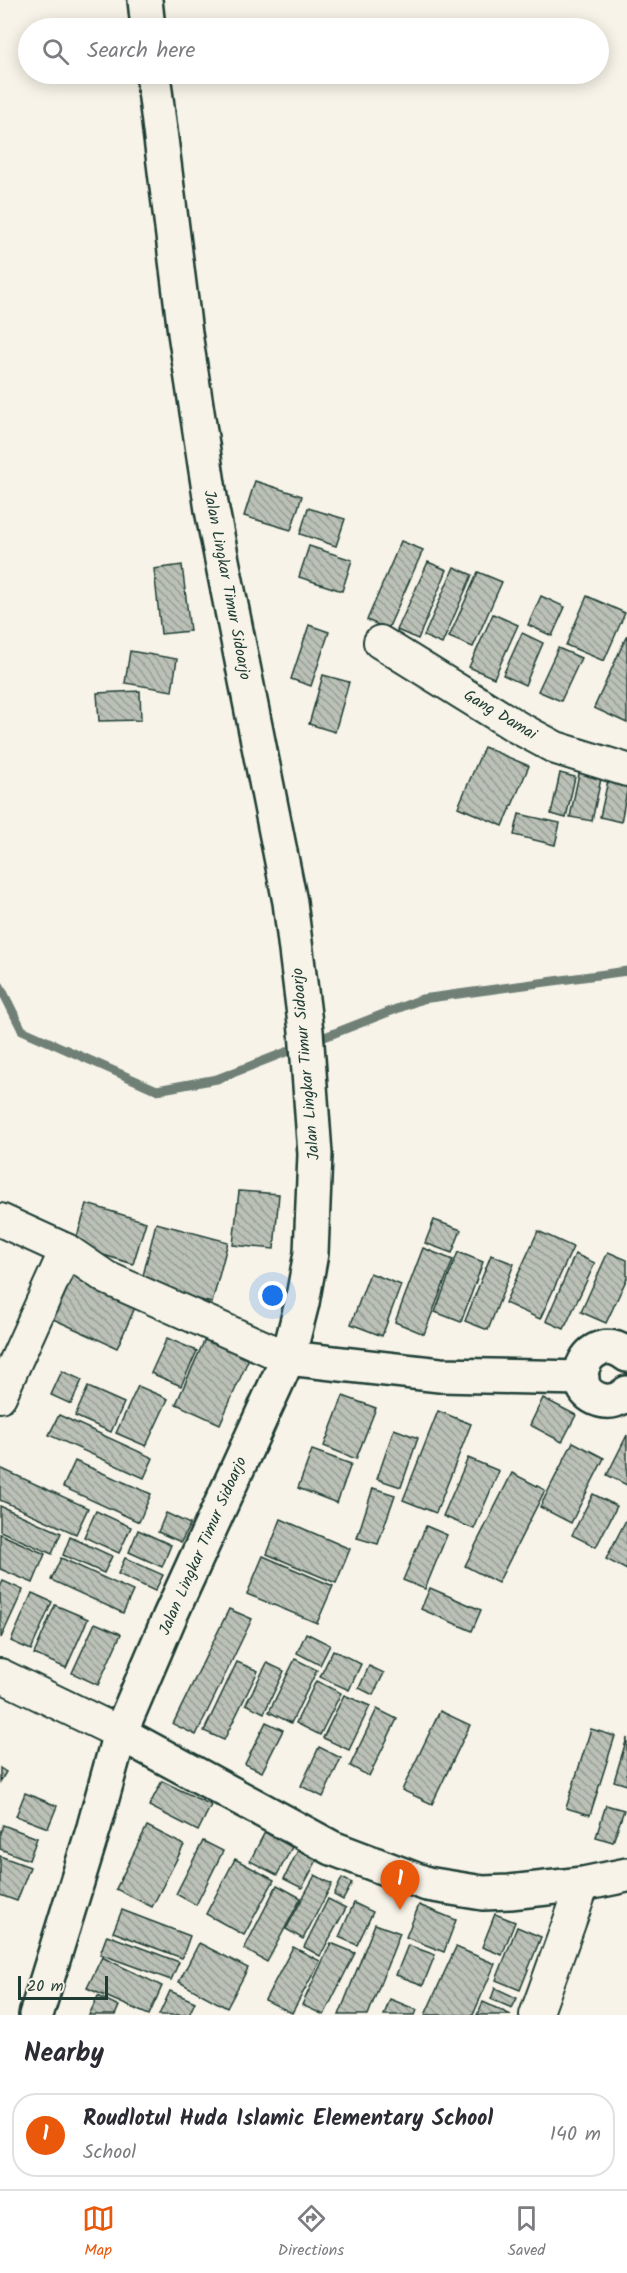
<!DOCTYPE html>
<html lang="en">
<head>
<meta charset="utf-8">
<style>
  :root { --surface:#fff; --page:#f2f2f3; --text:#2b2b33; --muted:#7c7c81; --line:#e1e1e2; --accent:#ea580c }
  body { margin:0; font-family:Kalam,sans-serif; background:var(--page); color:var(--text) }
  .scale { position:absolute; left:18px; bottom:15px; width:90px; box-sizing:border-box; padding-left:6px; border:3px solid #1f3d34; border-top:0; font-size:16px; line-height:21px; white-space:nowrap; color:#1f3d34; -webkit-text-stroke:4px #f7f3e8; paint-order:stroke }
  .you { position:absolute; left:273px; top:1296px; width:21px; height:21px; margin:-15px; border:4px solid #fff; border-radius:50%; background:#1a73e8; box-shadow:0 0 0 9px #1a73e833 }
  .badge { display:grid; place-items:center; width:39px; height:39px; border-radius:50%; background:var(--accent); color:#fff; font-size:20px; font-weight:700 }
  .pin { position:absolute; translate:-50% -50px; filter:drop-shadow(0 2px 3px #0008) }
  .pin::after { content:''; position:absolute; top:32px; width:21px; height:18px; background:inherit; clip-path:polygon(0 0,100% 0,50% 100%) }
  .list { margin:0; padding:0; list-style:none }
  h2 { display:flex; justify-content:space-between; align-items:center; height:78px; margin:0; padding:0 24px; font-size:26px }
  h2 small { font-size:20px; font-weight:400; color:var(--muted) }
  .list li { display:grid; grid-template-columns:39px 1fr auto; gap:18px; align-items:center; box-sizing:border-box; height:84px; margin:0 12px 12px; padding:0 12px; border:2px solid var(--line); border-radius:24px }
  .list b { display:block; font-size:22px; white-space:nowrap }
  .list p { margin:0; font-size:20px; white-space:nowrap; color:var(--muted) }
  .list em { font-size:20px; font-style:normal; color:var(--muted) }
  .icon { flex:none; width:33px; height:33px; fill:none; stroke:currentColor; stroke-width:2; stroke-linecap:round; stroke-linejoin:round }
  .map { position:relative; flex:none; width:627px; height:2015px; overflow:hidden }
  .search { position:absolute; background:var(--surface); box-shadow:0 3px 15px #0003; left:18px; right:18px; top:18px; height:66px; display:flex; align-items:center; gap:15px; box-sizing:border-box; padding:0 21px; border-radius:33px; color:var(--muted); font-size:22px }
  .sheet { height:174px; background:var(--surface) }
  nav { display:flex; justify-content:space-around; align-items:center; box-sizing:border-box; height:84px; border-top:2px solid var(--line); background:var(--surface); font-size:16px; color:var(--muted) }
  nav a { display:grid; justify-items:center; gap:3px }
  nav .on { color:var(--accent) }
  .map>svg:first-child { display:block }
</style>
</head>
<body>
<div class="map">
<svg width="627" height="2015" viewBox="0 0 627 2015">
  <defs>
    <pattern id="building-back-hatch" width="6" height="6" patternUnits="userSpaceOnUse" patternTransform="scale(1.5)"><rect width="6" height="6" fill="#bbc1b6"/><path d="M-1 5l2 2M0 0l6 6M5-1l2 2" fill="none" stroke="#979e95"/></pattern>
  </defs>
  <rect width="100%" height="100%" fill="#f7f3e8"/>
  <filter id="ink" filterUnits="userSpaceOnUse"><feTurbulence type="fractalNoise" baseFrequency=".0167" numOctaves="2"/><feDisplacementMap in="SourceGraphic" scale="12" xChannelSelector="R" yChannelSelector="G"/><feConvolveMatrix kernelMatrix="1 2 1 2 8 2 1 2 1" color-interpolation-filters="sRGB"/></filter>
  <g filter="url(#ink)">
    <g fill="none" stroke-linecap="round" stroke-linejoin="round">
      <polyline stroke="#6f8077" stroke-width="9" points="0,986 22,1030 157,1090 217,1079 422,999 627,971"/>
    </g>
    <g fill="url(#building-back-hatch)" stroke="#1f3d34" stroke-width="1.5">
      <polygon points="255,481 302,496 291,530 244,516"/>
      <polygon points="308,508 345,519 336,546 300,534"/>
      <polygon points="401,541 423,550 388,629 367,620"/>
      <polygon points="309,546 352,560 342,591 299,577"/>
      <polygon points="428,562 447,570 418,639 397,630"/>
      <polygon points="182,565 190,631 161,634 154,569"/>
      <polygon points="454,567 472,575 442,644 424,636"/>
      <polygon points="478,572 502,582 473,647 449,637"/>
      <polygon points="541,596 565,607 552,636 528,625"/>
      <polygon points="587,596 625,613 604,661 566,645"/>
      <polygon points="493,614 518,625 494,678 469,667"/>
      <polygon points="309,625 329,632 311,686 291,679"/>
      <polygon points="522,633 543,643 525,685 503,675"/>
      <polygon points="627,635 627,723 594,708"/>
      <polygon points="558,648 581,658 561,701 538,691"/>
      <polygon points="130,651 177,659 172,691 125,683"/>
      <polygon points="323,675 349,682 335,732 309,724"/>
      <polygon points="140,691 141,720 99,721 97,693"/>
      <polygon points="484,747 529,766 503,826 458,807"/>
      <polygon points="580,769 602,774 592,821 570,817"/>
      <polygon points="560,773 575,777 566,818 551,814"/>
      <polygon points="609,776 627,780 627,791 621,822 600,817"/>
      <polygon points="519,814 560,823 555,845 514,835"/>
      <polygon points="239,1191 279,1194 274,1249 233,1245"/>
      <polygon points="87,1204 146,1222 133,1264 74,1246"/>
      <polygon points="434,1220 461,1230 452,1253 425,1243"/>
      <polygon points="156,1223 228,1242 212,1303 141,1284"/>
      <polygon points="538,1231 573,1247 540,1319 505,1303"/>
      <polygon points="423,1248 453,1260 424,1334 395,1322"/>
      <polygon points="458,1252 483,1262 461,1322 435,1312"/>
      <polygon points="608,1252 627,1260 627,1278 606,1323 581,1312"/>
      <polygon points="575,1254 595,1263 564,1329 546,1321"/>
      <polygon points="491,1255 514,1264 488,1330 465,1321"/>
      <polygon points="71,1273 137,1303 117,1348 51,1318"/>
      <polygon points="370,1273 401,1285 382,1336 351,1324"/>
      <polygon points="167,1338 197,1351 181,1386 151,1373"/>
      <polygon points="205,1339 249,1358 220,1424 176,1404"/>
      <polygon points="62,1371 82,1380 71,1404 51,1395"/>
      <polygon points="138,1386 168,1399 146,1446 116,1433"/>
      <polygon points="88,1387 124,1403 111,1432 75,1416"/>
      <polygon points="343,1396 376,1408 356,1459 324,1446"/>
      <polygon points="543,1398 576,1415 562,1442 530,1425"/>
      <polygon points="438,1411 471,1424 436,1513 403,1500"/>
      <polygon points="59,1415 153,1458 144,1478 49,1435"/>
      <polygon points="394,1429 418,1438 401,1487 377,1479"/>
      <polygon points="627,1435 627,1485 607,1475"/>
      <polygon points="573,1442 604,1458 571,1523 540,1507"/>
      <polygon points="312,1450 351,1464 337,1503 298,1488"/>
      <polygon points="468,1458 499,1471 474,1529 443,1516"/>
      <polygon points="75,1461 151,1494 139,1522 63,1487"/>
      <polygon points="0,1468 88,1508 76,1534 0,1500"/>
      <polygon points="512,1473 545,1490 498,1583 465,1566"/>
      <polygon points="373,1488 395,1495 378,1544 357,1538"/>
      <polygon points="593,1494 617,1506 596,1547 572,1535"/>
      <polygon points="0,1506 61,1533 52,1554 0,1531"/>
      <polygon points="96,1511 131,1527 119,1553 84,1537"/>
      <polygon points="166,1513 190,1524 181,1542 158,1532"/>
      <polygon points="627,1518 627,1570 606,1559"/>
      <polygon points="281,1519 350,1549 336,1583 267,1554"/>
      <polygon points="426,1526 447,1535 425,1589 403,1580"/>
      <polygon points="138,1530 171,1545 162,1567 129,1552"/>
      <polygon points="0,1534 45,1554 33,1583 0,1569"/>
      <polygon points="70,1537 112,1556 104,1573 63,1555"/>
      <polygon points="263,1556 333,1586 317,1623 247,1594"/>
      <polygon points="61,1558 133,1591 123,1613 51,1580"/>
      <polygon points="125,1558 163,1575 155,1591 118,1574"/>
      <polygon points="3,1581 23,1590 1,1638 0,1587"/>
      <polygon points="430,1588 481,1610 472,1631 421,1609"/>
      <polygon points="32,1593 52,1602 31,1650 11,1641"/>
      <polygon points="55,1605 88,1619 66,1668 34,1654"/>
      <polygon points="229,1609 252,1619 196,1735 173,1724"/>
      <polygon points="95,1623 121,1634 98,1685 72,1673"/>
      <polygon points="306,1633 330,1645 320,1665 297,1653"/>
      <polygon points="333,1650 361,1664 349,1690 320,1677"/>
      <polygon points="295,1659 317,1670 291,1723 269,1712"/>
      <polygon points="237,1662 258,1671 224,1740 204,1731"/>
      <polygon points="267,1663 284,1671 264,1713 246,1704"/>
      <polygon points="369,1666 384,1673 373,1695 359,1688"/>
      <polygon points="316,1681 341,1693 320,1735 296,1723"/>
      <polygon points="344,1695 370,1706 349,1750 323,1738"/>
      <polygon points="377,1709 397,1719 369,1776 350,1766"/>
      <polygon points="440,1711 470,1725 432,1804 402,1790"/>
      <polygon points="266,1722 283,1730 262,1772 245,1764"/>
      <polygon points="591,1729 615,1736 590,1815 566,1808"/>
      <polygon points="627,1738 627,1785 614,1781"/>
      <polygon points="319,1747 341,1758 323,1797 301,1786"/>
      <polygon points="0,1768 6,1772 0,1782"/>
      <polygon points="162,1781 211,1805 198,1831 149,1806"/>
      <polygon points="25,1793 57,1806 48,1828 16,1816"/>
      <polygon points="606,1805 624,1810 613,1842 596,1837"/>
      <polygon points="3,1825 37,1838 29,1860 0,1849 0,1833"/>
      <polygon points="147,1826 184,1845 152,1907 116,1889"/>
      <polygon points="265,1832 292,1847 277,1875 250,1861"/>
      <polygon points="203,1841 223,1851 196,1905 176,1894"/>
      <polygon points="298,1850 317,1860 302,1888 284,1879"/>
      <polygon points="0,1856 30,1867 17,1901 0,1895"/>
      <polygon points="235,1859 274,1880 244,1935 206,1914"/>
      <polygon points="315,1875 332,1884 303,1939 286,1929"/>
      <polygon points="342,1878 352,1883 343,1900 334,1895"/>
      <polygon points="277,1885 301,1898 267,1962 244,1949"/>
      <polygon points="328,1899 346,1908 320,1956 304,1947"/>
      <polygon points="354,1903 373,1912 357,1945 339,1937"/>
      <polygon points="419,1905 456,1920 444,1952 406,1937"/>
      <polygon points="122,1910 190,1936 182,1958 113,1932"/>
      <polygon points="495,1914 515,1922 502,1955 482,1947"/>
      <polygon points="375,1924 400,1933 368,2015 339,2015"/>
      <polygon points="517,1927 541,1937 520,1990 496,1980"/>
      <polygon points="107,1935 179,1962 171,1980 100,1954"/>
      <polygon points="199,1943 248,1968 227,2008 179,1982"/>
      <polygon points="331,1943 355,1953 324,2015 302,2005"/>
      <polygon points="408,1945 435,1955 423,1985 396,1975"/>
      <polygon points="293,1947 320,1961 292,2013 265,2000"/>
      <polygon points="456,1947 495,1964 473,2015 425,2015"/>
      <polygon points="102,1957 162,1986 149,2015 87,1988"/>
      <polygon points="495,1988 517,1998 512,2008 491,1999"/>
      <polygon points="170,1991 195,2002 189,2015 159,2015"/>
      <polygon points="98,1996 119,2006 115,2015 89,2015"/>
      <polygon points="390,1999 417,2010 415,2015 384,2015"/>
      <polygon points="483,2002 511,2015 477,2015"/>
    </g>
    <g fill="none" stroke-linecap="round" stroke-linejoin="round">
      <defs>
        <g id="street">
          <polyline points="380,642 517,727 556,748 627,770"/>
          <polyline points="0,1220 66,1250 107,1278 288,1358"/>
          <polyline points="0,1396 66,1250"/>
          <polyline points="0,1675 120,1733"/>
          <polyline points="536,2015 583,1884"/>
        </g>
        <g id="secondary">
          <polyline points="145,0 148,28"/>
          <path d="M627 1355C591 1326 560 1387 600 1400 610 1403 620 1400 627 1393"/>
          <polyline points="288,1358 440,1375 582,1378"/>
          <polyline points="120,1733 332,1848 427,1884 483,1893 510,1892 583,1884 627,1875"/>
          <polyline points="36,2015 94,1827 120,1733 170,1616 288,1358 302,1303 311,1253 315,1154 306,1031 290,902 212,510 185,333 153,74"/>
        </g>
      </defs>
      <use href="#street" stroke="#1f3d34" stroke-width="36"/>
      <use href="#secondary" stroke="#1f3d34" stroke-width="38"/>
      <use href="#street" stroke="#f7f3e8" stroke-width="32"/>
      <use href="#secondary" stroke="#f7f3e8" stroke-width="33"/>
    </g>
  </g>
  <g text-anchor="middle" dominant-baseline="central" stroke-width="6" stroke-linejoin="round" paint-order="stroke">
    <g font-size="16" fill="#1f3d34" stroke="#f7f3e8">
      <text transform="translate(227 585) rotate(79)">Jalan Lingkar Timur Sidoarjo</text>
      <text transform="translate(500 715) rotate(31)">Gang Damai</text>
      <text transform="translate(306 1064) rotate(-95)">Jalan Lingkar Timur Sidoarjo</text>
      <text transform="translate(203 1546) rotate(-66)">Jalan Lingkar Timur Sidoarjo</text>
    </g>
  </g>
</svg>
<div class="scale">20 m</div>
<div class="you"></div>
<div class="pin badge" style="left:400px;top:1910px">1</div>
<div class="search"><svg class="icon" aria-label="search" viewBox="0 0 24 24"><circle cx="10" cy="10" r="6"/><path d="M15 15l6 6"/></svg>Search here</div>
</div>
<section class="sheet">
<h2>Nearby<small></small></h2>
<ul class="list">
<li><span class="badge">1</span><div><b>Roudlotul Huda Islamic Elementary School</b><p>School</p></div><em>140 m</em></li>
</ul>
</section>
<nav>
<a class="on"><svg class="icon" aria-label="map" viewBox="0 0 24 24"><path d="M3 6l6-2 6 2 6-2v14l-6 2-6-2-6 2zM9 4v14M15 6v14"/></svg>Map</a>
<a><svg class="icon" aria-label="directions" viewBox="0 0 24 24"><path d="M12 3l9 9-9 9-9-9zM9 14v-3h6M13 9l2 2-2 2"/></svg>Directions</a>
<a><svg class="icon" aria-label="saved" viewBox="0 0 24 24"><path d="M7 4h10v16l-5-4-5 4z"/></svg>Saved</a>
</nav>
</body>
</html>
